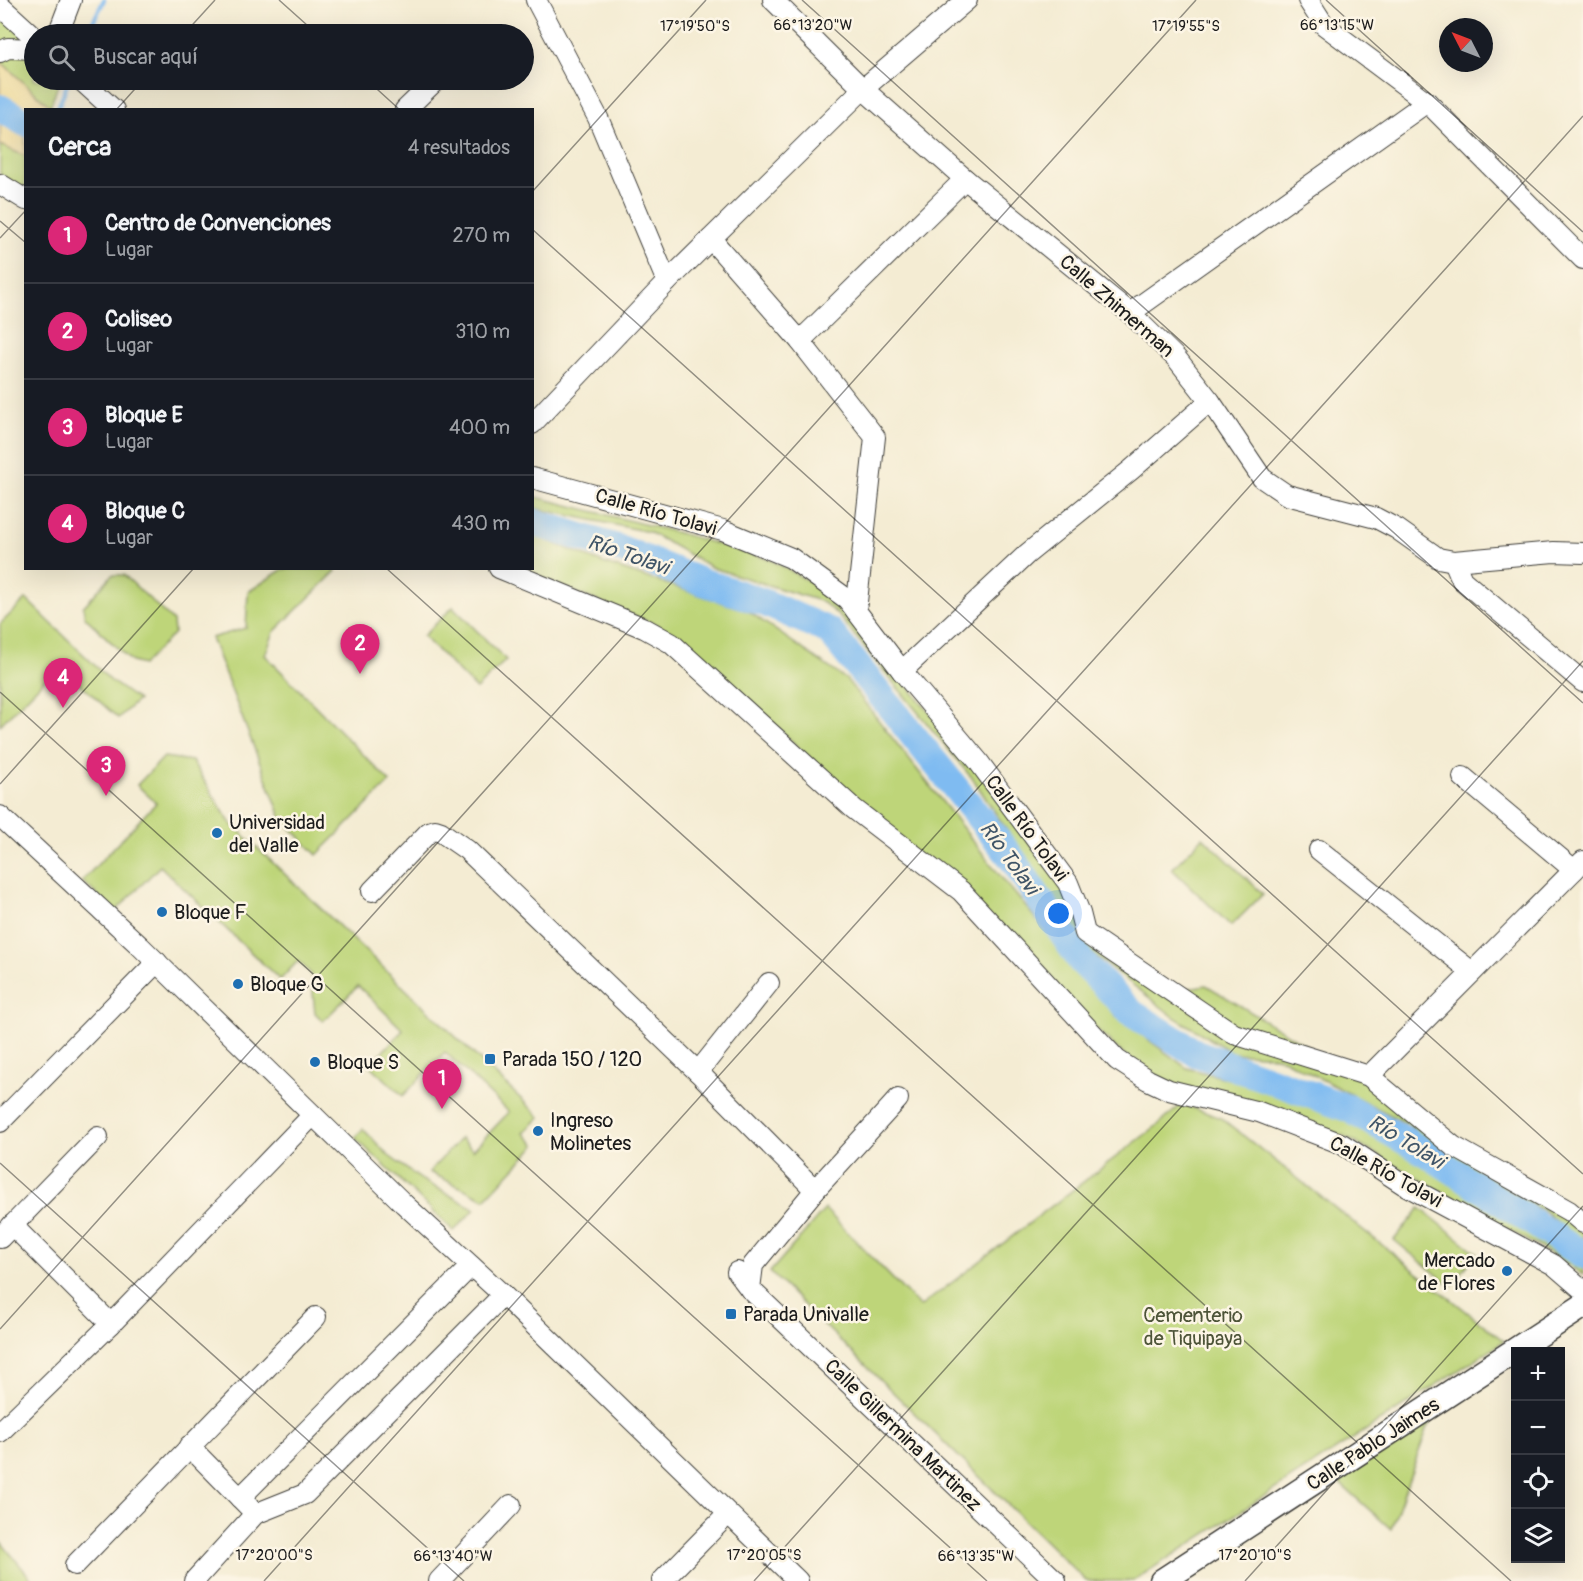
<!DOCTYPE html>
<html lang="es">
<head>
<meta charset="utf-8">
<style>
  :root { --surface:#171b24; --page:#20242c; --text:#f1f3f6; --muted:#9ea1a6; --line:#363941; --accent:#db2777 }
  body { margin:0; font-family:Pangolin,sans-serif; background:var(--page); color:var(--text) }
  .controls { position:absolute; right:18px; bottom:18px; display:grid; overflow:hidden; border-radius:0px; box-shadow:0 6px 24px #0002 }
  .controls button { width:54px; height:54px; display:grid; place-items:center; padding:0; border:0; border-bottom:2px solid var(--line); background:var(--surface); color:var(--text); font:30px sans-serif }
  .compass { position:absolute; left:1439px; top:18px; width:54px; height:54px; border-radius:50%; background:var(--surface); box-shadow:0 6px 24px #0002; rotate:312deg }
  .you { position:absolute; left:1059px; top:914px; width:21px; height:21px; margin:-15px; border:4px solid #fff; border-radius:50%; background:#1a73e8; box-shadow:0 0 0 9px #1a73e833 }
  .badge { display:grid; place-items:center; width:39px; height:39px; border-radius:50%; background:var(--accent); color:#fff; font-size:20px; font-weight:700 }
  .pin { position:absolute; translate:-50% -50px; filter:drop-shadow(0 2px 3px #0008) }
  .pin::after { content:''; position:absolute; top:32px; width:21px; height:18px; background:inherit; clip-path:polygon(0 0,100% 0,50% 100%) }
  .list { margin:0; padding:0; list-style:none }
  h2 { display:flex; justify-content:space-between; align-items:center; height:78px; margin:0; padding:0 24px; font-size:26px }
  h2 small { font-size:20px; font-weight:400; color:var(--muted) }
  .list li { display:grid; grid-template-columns:39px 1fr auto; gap:18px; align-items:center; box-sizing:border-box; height:96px; padding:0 24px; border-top:2px solid var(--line) }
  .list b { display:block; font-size:22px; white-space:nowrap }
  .list p { margin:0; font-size:20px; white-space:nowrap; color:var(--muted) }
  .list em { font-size:20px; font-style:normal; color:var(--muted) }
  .icon { flex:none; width:33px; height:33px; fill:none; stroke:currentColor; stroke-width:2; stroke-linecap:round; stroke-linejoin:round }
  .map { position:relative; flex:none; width:1583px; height:1581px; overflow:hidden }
  .search { position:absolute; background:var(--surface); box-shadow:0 6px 24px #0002; left:24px; top:24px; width:510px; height:66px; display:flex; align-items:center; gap:15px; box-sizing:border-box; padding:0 21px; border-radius:33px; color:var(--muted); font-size:22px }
  .panel { position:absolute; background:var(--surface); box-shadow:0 6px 24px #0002; left:24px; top:108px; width:510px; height:462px; border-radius:0px }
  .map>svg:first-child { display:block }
</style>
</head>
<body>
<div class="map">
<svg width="1583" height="1581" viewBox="0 0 1583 1581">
  <rect width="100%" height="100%" fill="#fcf5e5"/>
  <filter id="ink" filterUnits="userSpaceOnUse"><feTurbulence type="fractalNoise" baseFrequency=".0167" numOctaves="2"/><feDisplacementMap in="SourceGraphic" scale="12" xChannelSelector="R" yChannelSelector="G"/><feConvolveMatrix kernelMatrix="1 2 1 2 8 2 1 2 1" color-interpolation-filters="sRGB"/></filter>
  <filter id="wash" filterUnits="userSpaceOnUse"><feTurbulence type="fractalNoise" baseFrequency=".008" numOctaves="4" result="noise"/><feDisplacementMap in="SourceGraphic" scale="24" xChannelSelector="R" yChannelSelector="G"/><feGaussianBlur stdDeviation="1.35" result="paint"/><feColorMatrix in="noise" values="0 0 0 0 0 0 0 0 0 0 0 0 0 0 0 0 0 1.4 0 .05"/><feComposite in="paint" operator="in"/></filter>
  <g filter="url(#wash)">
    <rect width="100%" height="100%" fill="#f4ecd3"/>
    <g fill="#bed579" stroke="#6d784a" stroke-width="1.5">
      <polygon points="0,13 34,40 34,80 60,80 50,107 0,61"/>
      <polygon points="0,145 25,156 25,190 0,174"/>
      <polygon points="532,496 683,534 771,560 832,594 973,765 1063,888 1075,918 1160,993 1206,985 1365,1081 1583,1231 1583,1245 1543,1210 1492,1188 1434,1148 1408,1124 1277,1056 1233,1053 1174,1017 1083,946 975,782 839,616 823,602 713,568 649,532 533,508"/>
      <polygon points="533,535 606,564 748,611 847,680 1002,878 1116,1016 1187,1068 1274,1091 1347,1114 1574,1255 1583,1263 1583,1275 1555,1256 1344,1136 1167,1082 1123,1054 705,659 657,625 518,569 532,568"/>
      <polygon points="334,569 336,571 274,632 265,655 390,782 317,855 282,819 211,638 246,628 248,592 283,569"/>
      <polygon points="112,575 124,575 173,621 174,633 143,665 132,662 85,617 83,607"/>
      <polygon points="26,599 111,681 138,700 118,718 59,665 0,725 0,624"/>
      <polygon points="453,607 506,660 476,689 423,636"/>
      <polygon points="164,757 192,761 229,821 540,1117 524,1133 536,1145 485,1199 429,1172 461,1138 473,1150 509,1112 445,1052 403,1096 370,1065 403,1030 358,986 323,1021 315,1013 311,974 298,961 280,980 160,866 115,912 82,881 156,803 137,785"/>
      <polygon points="1203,837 1263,894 1231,926 1172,869"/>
      <polygon points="1182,1104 1221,1118 1504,1341 1133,1581 1086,1581 770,1272 825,1209 920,1307 1159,1124"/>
      <polygon points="363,1129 389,1156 422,1180 475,1209 454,1231 355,1138"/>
      <polygon points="1420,1208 1477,1253 1451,1286 1394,1240"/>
      <polygon points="1430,1421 1391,1529 1336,1480"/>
      <polygon points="0,1541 33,1581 0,1581"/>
    </g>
    <polygon fill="#eeda9e" stroke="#857b5d" stroke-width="1.5" points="0,61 53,109 26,110 25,156 0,145"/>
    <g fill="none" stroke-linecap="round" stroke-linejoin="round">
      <g stroke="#7fbbf1" stroke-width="4.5">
        <polyline points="87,34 104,0"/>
        <polyline points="57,110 69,80"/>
      </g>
      <g stroke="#7fbbf1" stroke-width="28">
        <polyline points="0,108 26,123"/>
        <polyline points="532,522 623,550 694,579 763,602 829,631 1011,857 1081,961 1133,1014 1196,1053 1350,1109 1423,1151 1583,1255"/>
      </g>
    </g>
  </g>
  <g filter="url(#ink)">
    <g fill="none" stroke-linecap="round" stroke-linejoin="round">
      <defs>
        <g id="minor">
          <polyline points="536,0 598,118 667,282"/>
          <polyline points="773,0 863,89 965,179 1130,313 1177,359 1210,401 1262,478 1287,495 1376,518 1397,529 1438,558 1454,561 1554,552 1583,553"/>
          <polyline points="1308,0 1324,25 1427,102 1583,259"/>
          <polyline points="0,6 34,37"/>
          <polyline points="58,34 71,0"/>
          <polyline points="0,52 8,48 34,49"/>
          <polyline points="81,80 114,110"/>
          <polyline points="405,110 436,80"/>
          <polyline points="0,184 26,200"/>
          <polyline points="711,239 800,341 875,437 856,611"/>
          <polyline points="1130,313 1427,102"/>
          <polyline points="800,341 965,179"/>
          <polyline points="532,424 667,282 863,89 967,0"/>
          <polyline points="532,478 723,530 791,558 847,599 902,671 978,761 1068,883 1080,913 1085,933 1234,1034 1369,1076 1453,1146 1569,1211 1583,1223"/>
          <polyline points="1454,561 1462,580 1583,682"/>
          <polyline points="499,568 644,628 671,643 854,809 961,891 1117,1060 1148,1080 1169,1090 1259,1112 1342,1144 1403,1184 1554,1265 1583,1290"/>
          <polyline points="902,671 1027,554 1131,470 1210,401"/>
          <polyline points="1463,777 1574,870"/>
          <polyline points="0,816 140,946 404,1204 503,1295 798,1581"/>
          <polyline points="1319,850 1472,972"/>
          <polyline points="372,891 429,832 435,830 441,832 467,850 698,1072 815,1190"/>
          <polyline points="698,1072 769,983"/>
          <polyline points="1369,1076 1583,861"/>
          <polyline points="0,1122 157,962"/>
          <polyline points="12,1225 111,1324"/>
          <polyline points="0,1238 98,1137"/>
          <polyline points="737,1272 750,1289 1056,1581"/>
          <polyline points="750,1289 753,1265 815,1190 898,1099"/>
          <polyline points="0,1432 111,1324 313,1115"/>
          <polyline points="189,1446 249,1507"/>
          <polyline points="240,1498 471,1266"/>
          <polyline points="75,1565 316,1317"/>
          <polyline points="194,1581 255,1514 305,1494 503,1295"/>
          <polyline points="439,1581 511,1505"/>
          <polyline points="662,1581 728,1514"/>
        </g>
        <polyline id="major" points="1162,1581 1583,1306"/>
      </defs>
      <use href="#minor" stroke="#3c3b37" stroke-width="22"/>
      <use href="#major" stroke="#3c3b37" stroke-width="27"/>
      <use href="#minor" stroke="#fff" stroke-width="20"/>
      <use href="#major" stroke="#fff" stroke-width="24"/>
    </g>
  </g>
  <path fill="none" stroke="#1c1c1c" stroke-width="1.5" stroke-opacity="0.45" d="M279 0 317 34M802 0 1583 703M1326 0 1583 232M184 34 215 0M367 80 400 110M116 110 143 80M532 192 706 0M0 221 26 243M532 229 1583 1174M0 238 26 210M386 568 1511 1581M0 692 987 1581M0 784 194 568M0 1163 464 1581M0 1329 1196 0M264 1581 1583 116M754 1581 1583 661M1245 1581 1583 1206"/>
  <g fill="#1f6fb2" stroke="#fcf5e5" stroke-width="2">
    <circle cx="217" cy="833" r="6"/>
    <circle cx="162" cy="912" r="6"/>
    <circle cx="238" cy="984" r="6"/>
    <rect x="484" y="1053" width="12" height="12" rx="3"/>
    <circle cx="315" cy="1062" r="6"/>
    <circle cx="538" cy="1131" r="6"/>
    <circle cx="1507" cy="1271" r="6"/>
    <rect x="725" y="1308" width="12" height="12" rx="3"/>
  </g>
  <g text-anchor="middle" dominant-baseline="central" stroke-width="5" stroke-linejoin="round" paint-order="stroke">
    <g font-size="20" fill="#1c1c1c" stroke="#fcf5e5">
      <text transform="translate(1117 306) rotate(41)">Calle Zhimerman</text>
      <text transform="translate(656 512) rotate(16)">Calle Río Tolavi</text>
      <text transform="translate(1027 828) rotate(54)">Calle Río Tolavi</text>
      <text transform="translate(1386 1172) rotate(29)">Calle Río Tolavi</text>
      <text transform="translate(903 1435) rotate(44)">Calle Gillermina Martinez</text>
      <text transform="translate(1373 1444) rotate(-33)">Calle Pablo Jaimes</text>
    </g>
    <g font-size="20" fill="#1c1c1c" stroke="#fcf5e5" text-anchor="start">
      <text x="229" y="822">Universidad<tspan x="229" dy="23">del Valle</tspan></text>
      <text x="174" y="912">Bloque F</text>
      <text x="250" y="984">Bloque G</text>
      <text x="502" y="1059">Parada 150 / 120</text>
      <text x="327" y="1062">Bloque S</text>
      <text x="550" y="1120">Ingreso<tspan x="550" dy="23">Molinetes</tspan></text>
      <text x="1495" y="1260" text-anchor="end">Mercado<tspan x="1495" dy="23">de Flores</tspan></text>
      <text x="743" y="1314">Parada Univalle</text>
    </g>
    <g font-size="20" fill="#4d5438" stroke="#fcf5e5">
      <text x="1193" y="1315">Cementerio<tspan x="1193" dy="23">de Tiquipaya</tspan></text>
    </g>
    <g font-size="21" font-style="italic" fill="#3f5467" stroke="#fcf5e5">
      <text transform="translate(628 555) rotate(19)">Río Tolavi</text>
      <text transform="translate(1009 858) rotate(54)">Río Tolavi</text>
      <text transform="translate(1406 1142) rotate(31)">Río Tolavi</text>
    </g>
  </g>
  <g font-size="15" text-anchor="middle" fill="#1c1c1c" stroke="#fcf5e5" stroke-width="5" stroke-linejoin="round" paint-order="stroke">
    <text x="813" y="30">66°13'20"W</text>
    <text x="1337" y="30">66°13'15"W</text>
    <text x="695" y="31">17°19'50"S</text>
    <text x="1186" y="31">17°19'55"S</text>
    <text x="274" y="1560">17°20'00"S</text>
    <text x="764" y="1560">17°20'05"S</text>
    <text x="1255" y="1560">17°20'10"S</text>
    <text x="453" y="1561">66°13'40"W</text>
    <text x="976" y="1561">66°13'35"W</text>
  </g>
</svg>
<div class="controls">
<button>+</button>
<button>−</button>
<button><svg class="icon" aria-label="locate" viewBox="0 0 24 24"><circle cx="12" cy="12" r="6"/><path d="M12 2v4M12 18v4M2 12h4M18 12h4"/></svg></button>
<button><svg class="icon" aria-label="layers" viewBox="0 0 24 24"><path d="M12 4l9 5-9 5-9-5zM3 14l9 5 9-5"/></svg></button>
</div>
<svg class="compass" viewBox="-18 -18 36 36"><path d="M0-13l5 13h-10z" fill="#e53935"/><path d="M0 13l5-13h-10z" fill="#9ea1a6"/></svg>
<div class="you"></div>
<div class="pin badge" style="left:442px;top:1109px">1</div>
<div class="pin badge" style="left:360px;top:674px">2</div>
<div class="pin badge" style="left:106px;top:796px">3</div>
<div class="pin badge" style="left:63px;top:708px">4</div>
<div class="search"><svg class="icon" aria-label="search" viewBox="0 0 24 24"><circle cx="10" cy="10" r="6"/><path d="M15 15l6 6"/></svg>Buscar aquí</div>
<section class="panel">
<h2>Cerca<small>4 resultados</small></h2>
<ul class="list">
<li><span class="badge">1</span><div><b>Centro de Convenciones</b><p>Lugar</p></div><em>270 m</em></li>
<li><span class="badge">2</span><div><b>Coliseo</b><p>Lugar</p></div><em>310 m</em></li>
<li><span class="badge">3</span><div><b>Bloque E</b><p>Lugar</p></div><em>400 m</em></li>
<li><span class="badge">4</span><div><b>Bloque C</b><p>Lugar</p></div><em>430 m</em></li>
</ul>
</section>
</div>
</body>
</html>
